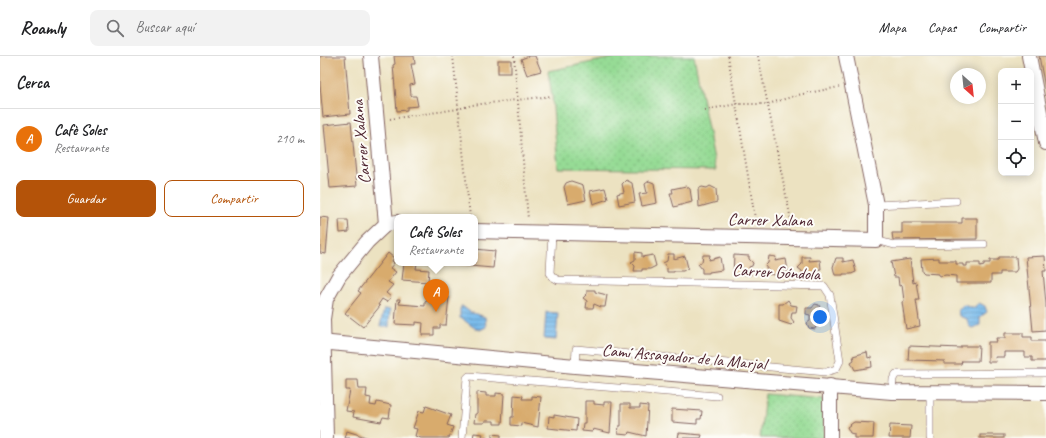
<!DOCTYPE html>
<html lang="es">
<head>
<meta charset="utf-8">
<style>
  :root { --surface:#fff; --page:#f2f2f2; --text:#202124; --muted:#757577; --line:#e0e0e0; --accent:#b45309 }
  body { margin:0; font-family:Caveat,sans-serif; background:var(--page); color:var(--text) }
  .controls { position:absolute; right:12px; top:12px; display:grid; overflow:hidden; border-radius:8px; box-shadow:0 2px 10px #0003 }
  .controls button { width:36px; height:36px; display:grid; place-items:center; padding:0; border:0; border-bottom:1px solid var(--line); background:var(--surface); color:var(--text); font:20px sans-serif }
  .compass { position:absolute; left:630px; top:12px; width:36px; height:36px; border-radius:50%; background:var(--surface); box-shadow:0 2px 10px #0003; rotate:153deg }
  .you { position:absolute; left:500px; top:261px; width:14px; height:14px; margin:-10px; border:3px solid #fff; border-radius:50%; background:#1a73e8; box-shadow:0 0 0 6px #1a73e833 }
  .badge { display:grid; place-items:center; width:26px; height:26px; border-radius:50%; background:var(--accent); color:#fff; font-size:13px; font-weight:700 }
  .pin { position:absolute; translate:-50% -33px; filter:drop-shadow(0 1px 2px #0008) }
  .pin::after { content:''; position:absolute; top:21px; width:14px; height:12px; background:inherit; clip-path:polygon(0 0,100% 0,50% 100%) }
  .popup { position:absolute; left:74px; top:158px; width:84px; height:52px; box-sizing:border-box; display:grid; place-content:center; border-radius:8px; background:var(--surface); filter:drop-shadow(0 1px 3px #0005); font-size:13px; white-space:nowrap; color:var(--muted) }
  .popup b { font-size:15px; color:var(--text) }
  .popup::after { content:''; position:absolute; left:50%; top:100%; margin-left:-8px; border:8px solid transparent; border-top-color:var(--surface) }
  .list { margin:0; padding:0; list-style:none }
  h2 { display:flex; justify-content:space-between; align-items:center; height:52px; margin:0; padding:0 16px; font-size:17px }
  h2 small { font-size:13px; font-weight:400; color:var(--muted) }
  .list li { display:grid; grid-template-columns:26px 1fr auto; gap:12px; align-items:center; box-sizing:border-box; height:60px; padding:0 16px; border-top:1px solid var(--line) }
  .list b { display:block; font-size:15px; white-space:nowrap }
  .list p { margin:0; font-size:13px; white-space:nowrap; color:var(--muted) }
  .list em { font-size:13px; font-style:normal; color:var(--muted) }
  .actions { display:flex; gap:8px; padding:12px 16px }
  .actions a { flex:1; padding:9px 0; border:1px solid var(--accent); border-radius:8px; text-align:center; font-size:14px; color:var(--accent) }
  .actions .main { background:var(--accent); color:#fff }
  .icon { flex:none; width:22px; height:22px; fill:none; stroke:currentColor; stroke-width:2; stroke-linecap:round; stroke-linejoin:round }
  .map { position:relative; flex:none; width:726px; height:382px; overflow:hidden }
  header { display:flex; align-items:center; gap:24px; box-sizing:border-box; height:56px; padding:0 20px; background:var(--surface); border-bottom:1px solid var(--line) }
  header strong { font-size:19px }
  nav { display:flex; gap:22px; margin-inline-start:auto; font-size:14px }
  .search { width:280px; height:36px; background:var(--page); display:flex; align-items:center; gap:10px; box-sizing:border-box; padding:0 14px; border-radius:8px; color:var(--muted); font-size:15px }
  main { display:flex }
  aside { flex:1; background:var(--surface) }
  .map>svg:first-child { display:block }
</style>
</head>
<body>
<header>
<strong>Roamly</strong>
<div class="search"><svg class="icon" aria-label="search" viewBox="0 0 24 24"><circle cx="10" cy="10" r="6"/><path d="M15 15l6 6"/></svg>Buscar aquí</div>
<nav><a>Mapa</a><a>Capas</a><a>Compartir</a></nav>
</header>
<main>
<aside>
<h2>Cerca<small></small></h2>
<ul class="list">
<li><span class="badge" style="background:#e8710a">A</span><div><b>Cafè Soles</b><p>Restaurante</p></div><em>210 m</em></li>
</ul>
<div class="actions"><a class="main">Guardar</a><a>Compartir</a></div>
</aside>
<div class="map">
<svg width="726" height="382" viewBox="0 0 726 382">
  <defs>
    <pattern id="grass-dots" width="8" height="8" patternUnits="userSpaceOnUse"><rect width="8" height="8" fill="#96db95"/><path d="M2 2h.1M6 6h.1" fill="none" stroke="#83bc81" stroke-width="1.8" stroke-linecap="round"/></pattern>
    <pattern id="water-rules" width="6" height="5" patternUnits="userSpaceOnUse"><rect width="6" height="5" fill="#75b9eb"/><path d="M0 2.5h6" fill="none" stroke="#6296bf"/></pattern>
  </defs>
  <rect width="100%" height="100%" fill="#fdfcf7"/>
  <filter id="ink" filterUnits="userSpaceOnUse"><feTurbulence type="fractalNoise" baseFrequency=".025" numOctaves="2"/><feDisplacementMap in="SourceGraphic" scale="8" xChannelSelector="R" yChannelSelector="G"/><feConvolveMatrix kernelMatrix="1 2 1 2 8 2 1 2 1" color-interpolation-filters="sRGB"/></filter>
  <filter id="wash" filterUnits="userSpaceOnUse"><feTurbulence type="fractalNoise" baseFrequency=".012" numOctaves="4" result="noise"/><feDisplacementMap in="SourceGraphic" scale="16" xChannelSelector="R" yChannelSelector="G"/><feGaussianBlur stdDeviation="0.9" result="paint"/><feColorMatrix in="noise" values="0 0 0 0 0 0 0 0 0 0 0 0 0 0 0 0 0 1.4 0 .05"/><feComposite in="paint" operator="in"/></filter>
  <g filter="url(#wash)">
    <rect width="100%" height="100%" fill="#ece2c1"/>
    <g fill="url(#grass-dots)" stroke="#707d60">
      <polygon points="302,0 374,0 396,114 238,112 232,40 228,15"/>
      <polygon points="445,338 504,343 504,382 440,382"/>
    </g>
    <g fill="url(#water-rules)" stroke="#606c8b">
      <polygon points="659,247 665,250 667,256 660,261 660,269 652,272 649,270 647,263 639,260 638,255 643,249 653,252"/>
      <path d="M142 250 150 256 165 261 166 271 160 274C152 272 147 265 140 262V254Z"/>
      <polygon points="64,253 70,254 69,271 60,270"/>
      <polygon points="226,256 238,257 236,284 224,283"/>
    </g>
    <g id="blocks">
      <g fill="#d8ab6d">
        <polygon points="0,0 25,0 30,58 3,61 0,29"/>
        <polygon points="74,0 94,0 95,8 91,8 95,28 90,29 91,39 92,40 96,40 98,50 87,51 87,54 77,55 73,9 75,8"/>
        <polygon points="209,0 215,0 221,15 207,19 201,3"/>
        <polygon points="719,0 726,0 726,32 725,32"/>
        <rect x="178" y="4" width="13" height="13"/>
        <polygon points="31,66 37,130 10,132 4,69"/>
        <polygon points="306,124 312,127 315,146 299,149 297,138 304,136 302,128"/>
        <polygon points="251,125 263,129 266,144 248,148 244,131 246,127"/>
        <polygon points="329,125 334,127 337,147 322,150 319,138 327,137 325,128"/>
        <polygon points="366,130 370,133 372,146 354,151 350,137 353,137 352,133"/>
        <polygon points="390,130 396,133 397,146 379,151 378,133 382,131 387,132"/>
        <polygon points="285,132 288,143 273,148 270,135"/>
        <polygon points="0,161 9,162 6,198 0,197"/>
        <polygon points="642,162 657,162 657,183 573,184 572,177 582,177 582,167 642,167"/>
        <polygon points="19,164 28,164 29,176 20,177"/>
        <polygon points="155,193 175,195 173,212 126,208 126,207 155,207"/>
        <polygon points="315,196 322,197 322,201 333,199 336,210 330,213 322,213 322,215 314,215 315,210 311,206 315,204"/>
        <polygon points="68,197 74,202 72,205 74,207 70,212 76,216 68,226 73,229 66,237 71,241 67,246 62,243 58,249 60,250 43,271 25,257 41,237 38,235"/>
        <polygon points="348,198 354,198 354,203 365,200 368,212 363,215 354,215 354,216 347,216 347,212 343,207 347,205"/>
        <polygon points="383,199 390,199 389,204 400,201 402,214 389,216 389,217 382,217 382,213 378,208 382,206"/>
        <polygon points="414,199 429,200 429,203 433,207 432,210 429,211 431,219 413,218"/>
        <polygon points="449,200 456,201 455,205 466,203 468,215 455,219 448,218 448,214 445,210 448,207"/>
        <polygon points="725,200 726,215 723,215 726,248 726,274 713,275 706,201"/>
        <polygon points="482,201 490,201 489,205 500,204 501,213 499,213 499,218 482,220 482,215 478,212 482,208"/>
        <polygon points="679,201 696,201 697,213 695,216 680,216 680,219 671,219 671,227 636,227 636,220 626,219 619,220 619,218 604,217 602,215 601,203 619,202 619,205 636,205 636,208 643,208 643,210 647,210 647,207 660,207 660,210 664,209 664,207 670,207 670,204 678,204"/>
        <polygon points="516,202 523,202 523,206 533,204 536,216 531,218 523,218 523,219 515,219 513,211"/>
        <polygon points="590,203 593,227 596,226 599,244 596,244 600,270 586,273 582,246 584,245 582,229 579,230 578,221 574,221 571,206"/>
        <polygon points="84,207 97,207 96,213 109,214 108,226 82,224"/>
        <polygon points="267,234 275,234 275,236 287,239 285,251 281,251 274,248 273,252 266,252 267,245 263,242 267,238"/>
        <polygon points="109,240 129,241 126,269 120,269 120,272 114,272 114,279 102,279 103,267 96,266 96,269 75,268 77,243 80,243 79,248 105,250 105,245 108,245"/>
        <polygon points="468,244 471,249 477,250 476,256 472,256 471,262 474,266 471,269 459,265 459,248 463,248"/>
        <polygon points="495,248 499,249 500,253 504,253 501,270 496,270 495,273 489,272 487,267 490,265 490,259 486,258 486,252 492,252"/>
        <polygon points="685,277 703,277 703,281 712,281 712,285 726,285 726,305 712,305 712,301 705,301 705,296 684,296 684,301 675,301 676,306 668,306 668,286 677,286 676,282 685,282"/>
        <polygon points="589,290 641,292 641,290 659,290 658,305 642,305 641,308 624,308 624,305 588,304"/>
        <polygon points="547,296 548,302 551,301 552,311 535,314 531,306 534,304 533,300"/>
        <polygon points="26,324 38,324 39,333 47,333 46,341 51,342 50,349 56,350 57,346 71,349 69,362 63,361 61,366 33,361 34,356 26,355 30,334 26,334"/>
        <polygon points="157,336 166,337 166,340 176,340 176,337 184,338 182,368 174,368 174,365 165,365 164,367 154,367 155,358 157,358"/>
        <polygon points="194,339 203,340 202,343 212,343 212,340 221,341 218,371 201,367 201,370 191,369 191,361 193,361"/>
        <polygon points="265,345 274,345 274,348 284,349 284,346 292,346 290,377 273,373 272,376 262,375 263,367 265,367"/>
        <polygon points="301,348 310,348 310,352 320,352 320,349 328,350 326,380 309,376 308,379 298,378 299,370 301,370"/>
        <polygon points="106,350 131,359 127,369 133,371 129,382 101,382 95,380 97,373 93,372 99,355 104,356"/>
        <polygon points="352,353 382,355 381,363 377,363 377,368 352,366"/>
        <polygon points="234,359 257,363 256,375 228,372 229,360 234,361"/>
        <polygon points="534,366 554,367 553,382 534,382 534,378 530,377 527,371"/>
        <polygon points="570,369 591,370 590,382 569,382"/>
        <polygon points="27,375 49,382 25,382"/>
        <polygon points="154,377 163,378 162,380 167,382 153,382"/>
        <polygon points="359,377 382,379 381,382 358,382"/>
        <polygon points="172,378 181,379 181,382 172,382"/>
        <rect x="660" y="379" width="24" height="3"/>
      </g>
    </g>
  </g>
  <g filter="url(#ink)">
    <use href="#blocks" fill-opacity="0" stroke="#836360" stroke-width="1"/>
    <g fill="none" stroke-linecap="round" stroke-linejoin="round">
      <defs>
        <g id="lane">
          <polyline points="556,149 636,145"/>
          <polyline points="232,177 230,217 233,221 238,224 504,230 510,239 520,305 516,313 506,316 256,293 255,310"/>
          <polyline points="556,184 574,189 664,188"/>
          <polyline points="572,336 573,323 576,318 726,317"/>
          <polyline points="142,382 147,322 149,320 397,340"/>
          <polyline points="610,382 610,338"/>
        </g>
        <g id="street">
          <polyline points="51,0 66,168"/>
          <polyline points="709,0 726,87"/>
          <polyline points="155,175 556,184 556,149 526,0"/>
          <polyline points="0,286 255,310 572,336 726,337"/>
          <polyline points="510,330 510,382"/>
          <polyline points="6,382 3,263 6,243 19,220 47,186 66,168 77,166"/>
        </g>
      </defs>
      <use href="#lane" stroke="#836360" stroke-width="8"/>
      <use href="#street" stroke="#836360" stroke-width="16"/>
      <g stroke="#836360" stroke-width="2" stroke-dasharray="1 3" stroke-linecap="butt">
        <polyline points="133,0 150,161"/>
        <polyline points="194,0 208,163"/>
        <polyline points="408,0 436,168"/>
        <polyline points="438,0 472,169"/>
        <polyline points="385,54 417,48 448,48 478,39 519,31"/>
        <polyline points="70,63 138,53 152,49 232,40"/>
      </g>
      <use href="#lane" stroke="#fff" stroke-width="7"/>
      <use href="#street" stroke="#fff" stroke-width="14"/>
    </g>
  </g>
  <g text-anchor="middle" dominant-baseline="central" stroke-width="4" stroke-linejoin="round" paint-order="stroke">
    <g font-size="17" fill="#4a1f2b" stroke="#fdfcf7">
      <text transform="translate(41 86) rotate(-95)">Carrer Xalana</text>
      <text transform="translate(450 164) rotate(1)">Carrer Xalana</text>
      <text transform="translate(456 216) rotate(3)">Carrer Góndola</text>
      <text transform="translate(364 301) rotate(5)">Camí Assagador de la Marjal</text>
    </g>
  </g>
</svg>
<div class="controls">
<button>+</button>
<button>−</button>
<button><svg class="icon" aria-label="locate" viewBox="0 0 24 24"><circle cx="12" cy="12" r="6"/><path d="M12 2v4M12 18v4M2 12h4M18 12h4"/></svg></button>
</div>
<svg class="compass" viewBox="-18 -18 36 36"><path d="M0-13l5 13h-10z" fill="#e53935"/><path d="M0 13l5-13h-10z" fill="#757577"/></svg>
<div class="you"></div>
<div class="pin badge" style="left:116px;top:256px;background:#e8710a">A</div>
<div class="popup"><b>Cafè Soles</b>Restaurante</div>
</div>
</main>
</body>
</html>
